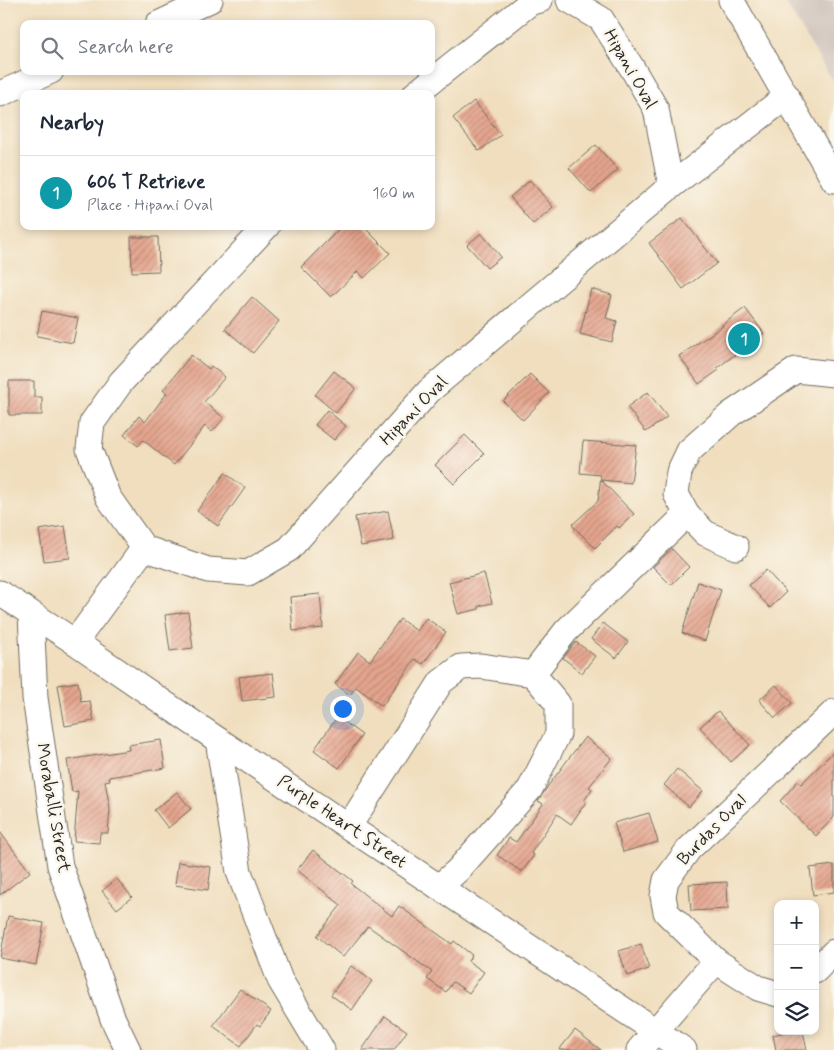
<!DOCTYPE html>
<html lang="en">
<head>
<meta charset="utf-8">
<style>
  :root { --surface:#fff; --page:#f2f2f3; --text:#1f2937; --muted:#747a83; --line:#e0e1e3; --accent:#ea580c }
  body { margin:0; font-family:Mynerve,sans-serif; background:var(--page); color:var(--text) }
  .controls { position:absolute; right:15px; bottom:15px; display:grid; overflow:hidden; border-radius:10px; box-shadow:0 2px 8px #0003 }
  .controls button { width:45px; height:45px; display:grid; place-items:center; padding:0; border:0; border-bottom:1px solid var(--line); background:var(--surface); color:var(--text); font:25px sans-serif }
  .you { position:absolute; left:342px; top:708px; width:18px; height:18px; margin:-12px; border:4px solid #fff; border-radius:50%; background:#1a73e8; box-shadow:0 0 0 8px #1a73e833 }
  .badge { display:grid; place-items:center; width:32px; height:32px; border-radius:50%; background:var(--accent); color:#fff; font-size:16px; font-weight:700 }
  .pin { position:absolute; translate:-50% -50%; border:2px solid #fff; box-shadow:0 1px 5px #0006 }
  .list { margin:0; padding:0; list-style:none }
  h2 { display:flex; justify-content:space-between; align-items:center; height:65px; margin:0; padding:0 20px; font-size:21px }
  h2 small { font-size:16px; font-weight:400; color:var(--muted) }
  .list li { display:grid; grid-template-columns:32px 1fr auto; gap:15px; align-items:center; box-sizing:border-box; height:75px; padding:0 20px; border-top:1px solid var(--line) }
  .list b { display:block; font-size:19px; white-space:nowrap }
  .list p { margin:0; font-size:16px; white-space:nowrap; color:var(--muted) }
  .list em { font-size:16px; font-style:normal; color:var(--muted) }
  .icon { flex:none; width:28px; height:28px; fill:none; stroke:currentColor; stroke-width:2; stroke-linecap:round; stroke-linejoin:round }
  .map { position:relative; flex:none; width:834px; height:1050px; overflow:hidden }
  .search { position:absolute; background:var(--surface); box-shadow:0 2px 8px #0003; left:20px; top:20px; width:415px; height:55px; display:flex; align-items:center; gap:12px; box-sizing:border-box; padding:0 18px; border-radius:10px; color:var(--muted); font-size:19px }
  .panel { position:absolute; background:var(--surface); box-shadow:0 2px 8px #0003; left:20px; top:90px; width:415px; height:140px; border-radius:10px }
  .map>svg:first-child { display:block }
</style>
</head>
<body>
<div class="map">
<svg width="834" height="1050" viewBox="0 0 834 1050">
  <defs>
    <pattern id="building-hatch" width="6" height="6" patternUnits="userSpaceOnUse" patternTransform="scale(1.25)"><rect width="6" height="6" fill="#e5a58e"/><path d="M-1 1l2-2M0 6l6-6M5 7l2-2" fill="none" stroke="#ba8774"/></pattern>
  </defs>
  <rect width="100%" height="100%" fill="#fbf7ec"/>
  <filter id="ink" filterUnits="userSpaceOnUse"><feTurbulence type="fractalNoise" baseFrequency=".02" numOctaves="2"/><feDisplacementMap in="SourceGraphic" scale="10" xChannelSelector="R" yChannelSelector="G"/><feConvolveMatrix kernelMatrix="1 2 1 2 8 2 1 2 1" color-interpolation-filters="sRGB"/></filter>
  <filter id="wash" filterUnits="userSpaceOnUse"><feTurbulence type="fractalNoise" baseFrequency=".0096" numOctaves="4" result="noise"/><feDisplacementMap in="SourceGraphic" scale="20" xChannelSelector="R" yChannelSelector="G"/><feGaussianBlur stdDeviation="1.12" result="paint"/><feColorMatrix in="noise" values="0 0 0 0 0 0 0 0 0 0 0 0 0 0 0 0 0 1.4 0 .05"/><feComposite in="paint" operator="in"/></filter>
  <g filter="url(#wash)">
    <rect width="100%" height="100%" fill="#f0debe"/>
    <polygon fill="#cec1ba" points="784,0 834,0 834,83"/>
    <g id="blocks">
      <g fill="url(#building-hatch)">
        <polygon points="474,101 501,135 479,151 453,118"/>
        <polygon points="596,145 618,170 591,193 569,168"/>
        <polygon points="530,180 553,207 533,224 510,197"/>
        <polygon points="682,218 717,263 683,289 649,243"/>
        <polygon points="342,226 363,226 390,253 364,278 358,271 331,297 301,267"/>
        <polygon points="481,233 501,257 487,268 467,245"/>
        <polygon points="131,237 158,237 159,271 132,272"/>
        <polygon points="591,289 612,295 606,318 617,321 612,342 580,334"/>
        <polygon points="252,297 279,321 253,353 225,329"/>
        <polygon points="745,308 764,333 717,368 719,370 699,384 679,356 723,326 722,325"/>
        <polygon points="42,311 78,318 73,343 37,336"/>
        <polygon points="191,355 209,369 211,366 225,377 204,402 224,418 212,432 205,426 174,465 143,440 138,446 124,435 139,416 145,422 167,393 163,390"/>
        <polygon points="334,371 356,388 336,413 315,395"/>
        <polygon points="530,374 549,393 523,420 503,401"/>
        <polygon points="9,381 34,381 34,397 42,397 42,415 9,415"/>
        <polygon points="648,392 667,417 646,432 627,407"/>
        <polygon points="327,410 346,426 334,440 315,425"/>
        <polygon points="465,435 484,454 454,484 435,465"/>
        <polygon points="583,441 636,445 631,483 601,480 634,514 619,528 617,526 595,548 572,525 598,501 601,475 580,473"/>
        <polygon points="225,473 245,488 218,526 197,511"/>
        <polygon points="388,511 394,540 361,546 355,517"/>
        <polygon points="65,526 70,558 44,561 39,530"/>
        <polygon points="672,549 689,567 671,585 653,567"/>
        <polygon points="766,570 786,592 770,608 749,585"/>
        <polygon points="484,573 492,603 479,606 479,609 458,614 449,582"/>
        <polygon points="698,582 721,590 705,641 682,633"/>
        <polygon points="320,594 323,628 293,631 290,597"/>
        <polygon points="188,612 193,648 170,651 165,615"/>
        <polygon points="426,618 446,632 423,664 415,659 382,706 356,687 350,695 335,684 358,652 370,661 400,619 417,631"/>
        <polygon points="603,623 628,642 616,658 591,639"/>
        <polygon points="576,642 595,656 582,673 563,658"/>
        <polygon points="273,673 276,697 242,701 239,677"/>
        <polygon points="78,682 81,702 90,701 94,721 65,726 58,685"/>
        <polygon points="776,685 792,703 775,718 759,700"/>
        <polygon points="718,711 750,745 731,762 700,727"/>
        <polygon points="337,717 362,735 339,768 314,750"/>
        <polygon points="585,737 612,758 589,787 592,789 584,801 586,802 571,824 557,814 531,853 534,855 522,872 497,855 509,838 516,842 543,804 538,801 548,786"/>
        <polygon points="161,740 165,768 109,777 110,780 105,781 110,809 108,833 100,833 99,843 74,841 78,791 72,792 67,760 129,750 128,745"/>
        <polygon points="834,751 834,817 816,836 780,801 798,781 801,784"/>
        <polygon points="677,769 703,791 689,807 664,785"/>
        <polygon points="177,792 191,809 168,828 154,810"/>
        <polygon points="649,813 658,842 623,852 614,823"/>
        <polygon points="0,832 30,872 0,895"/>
        <polygon points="313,850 353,881 351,884 392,916 399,906 452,944 454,941 472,955 468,961 484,972 469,993 453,982 446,992 427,979 432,972 368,926 343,957 317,936 341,905 297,870"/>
        <polygon points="178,862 211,867 208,890 175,885"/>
        <polygon points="834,865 834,892 813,895 810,868"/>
        <polygon points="117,879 132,897 117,909 102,891"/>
        <polygon points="727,882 728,909 691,911 689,884"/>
        <polygon points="8,916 44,923 36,965 0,958"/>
        <polygon points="641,944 649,969 627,976 619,951"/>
        <polygon points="351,966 372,981 352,1010 331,995"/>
        <polygon points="240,989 271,1011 260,1026 257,1024 241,1046 213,1026"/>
        <polygon points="385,1016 407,1031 394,1050 362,1050"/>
        <polygon points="575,1030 601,1050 559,1050"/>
        <polygon points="790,1031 803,1031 807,1050 776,1050 773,1035"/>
      </g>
    </g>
  </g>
  <g filter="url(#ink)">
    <use href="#blocks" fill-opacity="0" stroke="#706a5e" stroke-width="1"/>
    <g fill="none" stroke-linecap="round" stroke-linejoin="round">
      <defs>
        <g id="street">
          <polyline points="569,0 601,19 632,68 656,109 671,186"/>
          <polyline points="731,0 834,180"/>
          <polyline points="158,24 210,0"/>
          <polyline points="0,94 51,71"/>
          <polyline points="415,94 531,2 540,0"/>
          <polyline points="687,514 705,533 736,547"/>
          <polyline points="144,548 208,570 248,573 289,549 429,391 671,186 787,96"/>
          <polyline points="0,593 75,642 218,740 684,1050"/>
          <polyline points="31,614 35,698 60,866 113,1019 128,1050"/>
          <polyline points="75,642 144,548 108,497 89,449 92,423 121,382 267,226"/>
          <polyline points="218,740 239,872 280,980 322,1050"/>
          <polyline points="349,826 441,682 461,667 481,666 533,674"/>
          <polyline points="439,887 458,870 530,789 558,734 558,704 533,674 566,631 687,514 676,494 679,472 689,451 731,414 796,370 834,374"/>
          <polyline points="815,971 834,952"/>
          <polyline points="778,994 758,988 716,961 666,912 663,896 666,880 689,849 834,712"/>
          <polyline points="639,1050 716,961"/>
        </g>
      </defs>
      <use href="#street" stroke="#706a5e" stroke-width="27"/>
      <use href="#street" stroke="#fff" stroke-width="25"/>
    </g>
  </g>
  <g text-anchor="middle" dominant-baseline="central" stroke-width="5" stroke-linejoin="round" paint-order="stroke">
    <g font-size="18" fill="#2b2b2b" stroke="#fbf7ec">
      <text transform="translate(630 69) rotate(60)">Hipani Oval</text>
      <text transform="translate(414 411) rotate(-46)">Hipani Oval</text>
      <text transform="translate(53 808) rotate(80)">Moraballi Street</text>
      <text transform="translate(342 822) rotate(34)">Purple Heart Street</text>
      <text transform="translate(712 830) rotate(-46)">Burdas Oval</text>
    </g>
  </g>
</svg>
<div class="controls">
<button>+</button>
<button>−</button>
<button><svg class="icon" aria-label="layers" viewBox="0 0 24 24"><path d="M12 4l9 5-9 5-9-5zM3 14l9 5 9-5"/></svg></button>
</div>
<div class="you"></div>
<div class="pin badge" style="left:744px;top:339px;background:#0f9aa8">1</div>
<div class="search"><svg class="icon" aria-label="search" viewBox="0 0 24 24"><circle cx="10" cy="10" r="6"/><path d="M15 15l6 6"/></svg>Search here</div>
<section class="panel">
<h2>Nearby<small></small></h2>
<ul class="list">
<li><span class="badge" style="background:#0f9aa8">1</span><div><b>606 T Retrieve</b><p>Place · Hipani Oval</p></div><em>160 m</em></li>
</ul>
</section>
</div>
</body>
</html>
